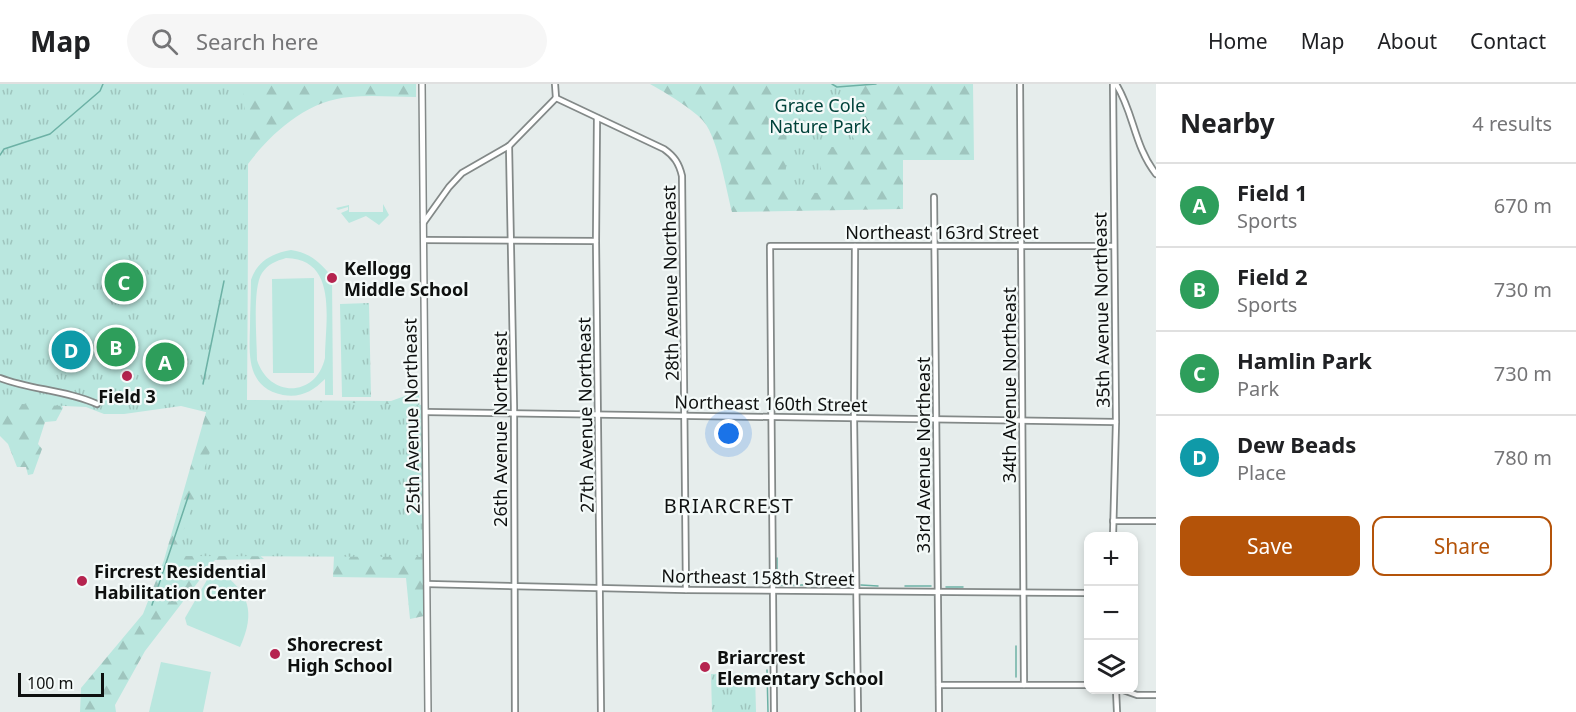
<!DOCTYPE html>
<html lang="en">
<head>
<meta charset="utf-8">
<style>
  :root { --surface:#fff; --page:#f6f6f6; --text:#202124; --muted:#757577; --line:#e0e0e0; --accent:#b45309 }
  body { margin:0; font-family:"Noto Sans",sans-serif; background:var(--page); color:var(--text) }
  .controls { position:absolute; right:18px; bottom:18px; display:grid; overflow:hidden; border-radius:12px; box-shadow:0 3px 9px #0003 }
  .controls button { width:54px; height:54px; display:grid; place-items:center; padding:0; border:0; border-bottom:2px solid var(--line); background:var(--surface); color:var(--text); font:30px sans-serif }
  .scale { position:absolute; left:18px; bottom:15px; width:86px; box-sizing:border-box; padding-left:6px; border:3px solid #0e100f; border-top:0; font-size:16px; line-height:21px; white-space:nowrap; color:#0e100f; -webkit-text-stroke:4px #f4faf9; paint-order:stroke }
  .you { position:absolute; left:729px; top:350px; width:21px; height:21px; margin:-15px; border:4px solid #fff; border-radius:50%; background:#1a73e8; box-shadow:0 0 0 9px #1a73e833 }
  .badge { display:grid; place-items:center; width:39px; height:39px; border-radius:50%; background:var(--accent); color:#fff; font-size:20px; font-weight:700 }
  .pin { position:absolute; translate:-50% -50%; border:3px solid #fff; box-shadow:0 2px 6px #0006 }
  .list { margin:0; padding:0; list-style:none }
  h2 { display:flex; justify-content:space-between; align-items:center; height:78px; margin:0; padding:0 24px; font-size:26px }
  h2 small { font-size:20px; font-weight:400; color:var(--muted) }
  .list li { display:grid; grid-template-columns:39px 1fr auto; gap:18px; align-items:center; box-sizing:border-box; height:84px; padding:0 24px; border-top:2px solid var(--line) }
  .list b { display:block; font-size:22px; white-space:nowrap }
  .list p { margin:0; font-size:20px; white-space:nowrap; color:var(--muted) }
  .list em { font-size:20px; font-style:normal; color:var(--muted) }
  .actions { display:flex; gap:12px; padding:18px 24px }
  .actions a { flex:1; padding:14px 0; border:2px solid var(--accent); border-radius:12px; text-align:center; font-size:21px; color:var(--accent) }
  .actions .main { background:var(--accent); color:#fff }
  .icon { flex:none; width:33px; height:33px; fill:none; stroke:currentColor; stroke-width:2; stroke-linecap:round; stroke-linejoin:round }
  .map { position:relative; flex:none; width:1156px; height:628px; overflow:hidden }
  header { display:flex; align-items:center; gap:36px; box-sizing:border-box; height:84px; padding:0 30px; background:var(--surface); border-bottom:2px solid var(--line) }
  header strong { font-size:28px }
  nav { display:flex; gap:33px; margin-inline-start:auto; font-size:21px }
  .search { width:420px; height:54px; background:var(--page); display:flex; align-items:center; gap:15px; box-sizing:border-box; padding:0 21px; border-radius:33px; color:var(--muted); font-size:22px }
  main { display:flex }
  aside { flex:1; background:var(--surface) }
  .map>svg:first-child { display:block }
</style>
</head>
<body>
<header>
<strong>Map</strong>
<div class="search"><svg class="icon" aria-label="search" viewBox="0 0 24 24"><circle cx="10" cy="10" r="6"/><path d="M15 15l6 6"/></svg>Search here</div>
<nav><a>Home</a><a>Map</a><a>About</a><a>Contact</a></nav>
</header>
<main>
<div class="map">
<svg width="1156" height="628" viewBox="0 0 1156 628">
  <defs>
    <pattern id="forest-firs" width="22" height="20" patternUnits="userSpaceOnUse" patternTransform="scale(1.5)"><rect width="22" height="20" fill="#bae7df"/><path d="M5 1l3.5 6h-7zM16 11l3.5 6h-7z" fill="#9fc5be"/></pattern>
    <pattern id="park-tufts" width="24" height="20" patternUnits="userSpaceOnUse" patternTransform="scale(1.5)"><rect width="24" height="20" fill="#bae7df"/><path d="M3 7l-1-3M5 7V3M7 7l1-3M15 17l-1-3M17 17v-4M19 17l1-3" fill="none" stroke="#9fc5be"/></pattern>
  </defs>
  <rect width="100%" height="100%" fill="#e6edec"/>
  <g fill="#bae7df" fill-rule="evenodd">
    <polygon points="383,120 389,131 379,141 366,132 349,139 341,129 348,126 348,123 338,126 336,124 349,121 349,128 383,128"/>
    <path d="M291 166C310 169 320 178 332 193L333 311H325V295C313 307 301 314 283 311 247 304 249 272 250 243 250 227 251 212 251 196 257 177 273 169 291 166ZM286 174C339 175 325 238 325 274 316 314 269 314 257 276 257 256 252 204 262 189 268 180 276 177 286 174Z"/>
    <polygon points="314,194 314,289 273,289 272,195"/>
    <path d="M218 486C249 508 256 527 240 563L187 541 185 534 211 489Z"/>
    <polygon points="161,578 211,588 203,628 149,628"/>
  </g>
  <g fill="url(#forest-firs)">
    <path d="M0 0H416V13C394 13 372 11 350 13 308 16 272 48 248 80L247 316 391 317 419 307 424 532 410 535 406 494 333 493 334 472 256 468 264 475 215 476 145 567 115 621 116 628H80L81 604 143 530 164 476 207 325Z"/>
    <path d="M650 0H973L974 76H903V125L732 128C726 105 718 55 704 38 696 27 663 7 650 0Z"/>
    <polygon points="0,296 56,311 63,324 56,337 45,338 38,360 42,365 33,390 28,391 26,383 17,383 8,360 0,352"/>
  </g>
  <g fill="url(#park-tufts)">
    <polygon points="0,0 243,0 248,80 247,316 426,321 427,384 422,473 175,472 222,332 181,322 124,330 104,330 86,323 0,319"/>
    <polygon points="788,0 853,0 852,63 821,63 820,109 785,108"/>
    <polygon points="369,219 371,313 342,313 340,220"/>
    <polygon points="755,589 756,628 712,628 711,590"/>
  </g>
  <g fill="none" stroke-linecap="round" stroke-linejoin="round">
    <g stroke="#6cb1a5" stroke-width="1.5">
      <polyline points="832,0 837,3 876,0"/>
      <polyline points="0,71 4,65 50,50 100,7 103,0"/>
      <polyline points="203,300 224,197"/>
      <polyline points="777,474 777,501 803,501"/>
      <polyline points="813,501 825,501"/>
      <polyline points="834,501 849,501"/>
      <polyline points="861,501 878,502"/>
      <polyline points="905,502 931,502"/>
      <polyline points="946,503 963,503"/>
      <polyline points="152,521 189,410"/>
      <polyline points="1016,562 1016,593"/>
      <polyline points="767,586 768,628"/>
    </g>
    <defs>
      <g id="minor">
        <polyline points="555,0 556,14"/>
        <polyline points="1020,0 1024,601"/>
        <polyline points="1113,0 1116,338 1113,452"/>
        <path d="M1116 0C1134 29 1134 62 1156 90"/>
        <path d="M556 14 664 65C674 72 679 79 682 92L686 506"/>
        <polyline points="597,34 596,157 601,628"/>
        <polyline points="509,62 514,322 515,628"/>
        <polyline points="934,113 939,628"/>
        <polyline points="424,138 449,103 462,89 509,62 556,14"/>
        <polyline points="424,156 596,157"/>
        <polyline points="855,162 854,334 858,628"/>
        <path d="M0 294C31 306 66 306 97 320"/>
        <polyline points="426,328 1116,338"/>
        <polyline points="1113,437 1156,437"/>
        <polyline points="427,500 686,506 1088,509"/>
        <polyline points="939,601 1088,601"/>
        <polyline points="1116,606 1117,628"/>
        <polyline points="1123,606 1137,611 1156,611"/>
        <polyline points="774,628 770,162 1113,162"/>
      </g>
      <polyline id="tertiary" points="422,0 428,628"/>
    </defs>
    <use href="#minor" stroke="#838988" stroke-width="8"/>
    <use href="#tertiary" stroke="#838988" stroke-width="8"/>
    <use href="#minor" stroke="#fff" stroke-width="4.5"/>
    <use href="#tertiary" stroke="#fff" stroke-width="5"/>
  </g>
  <g fill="#b5244f" stroke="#f4faf9" stroke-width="2">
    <circle cx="332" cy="194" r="6"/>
    <circle cx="127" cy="292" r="6"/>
    <circle cx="82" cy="497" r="6"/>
    <circle cx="275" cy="570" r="6"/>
    <circle cx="705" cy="583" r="6"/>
  </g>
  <g text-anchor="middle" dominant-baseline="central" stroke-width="4.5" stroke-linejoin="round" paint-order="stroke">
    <g font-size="18" fill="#00423a" stroke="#f4faf9">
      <text x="820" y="21">Grace Cole<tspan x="820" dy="21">Nature Park</tspan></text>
    </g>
    <g font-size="18" fill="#0e100f" stroke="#f4faf9">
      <text x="942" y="148">Northeast 163rd Street</text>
      <text transform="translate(670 199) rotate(-91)">28th Avenue Northeast</text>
      <text transform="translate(1101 226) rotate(-91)">35th Avenue Northeast</text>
      <text transform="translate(1009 301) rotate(-90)">34th Avenue Northeast</text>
      <text transform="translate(771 319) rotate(1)">Northeast 160th Street</text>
      <text transform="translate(585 331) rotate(-91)">27th Avenue Northeast</text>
      <text transform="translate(411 332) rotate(-91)">25th Avenue Northeast</text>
      <text transform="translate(500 345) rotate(-90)">26th Avenue Northeast</text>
      <text transform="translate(923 371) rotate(-90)">33rd Avenue Northeast</text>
      <text transform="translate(758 493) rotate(1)">Northeast 158th Street</text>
    </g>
    <g font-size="18" font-weight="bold" fill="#0e100f" stroke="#f4faf9" text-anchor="start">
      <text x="344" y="184">Kellogg<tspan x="344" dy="21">Middle School</tspan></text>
      <text x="127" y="312" text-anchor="middle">Field 3</text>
      <text x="94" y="487">Fircrest Residential<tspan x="94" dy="21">Habilitation Center</tspan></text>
      <text x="287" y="560">Shorecrest<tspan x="287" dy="21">High School</tspan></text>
      <text x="717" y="573">Briarcrest<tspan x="717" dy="21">Elementary School</tspan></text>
    </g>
    <g font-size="20" letter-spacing="1.5" fill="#0e100f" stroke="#f4faf9">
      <text x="729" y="421">BRIARCREST</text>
    </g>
  </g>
</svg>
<div class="controls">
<button>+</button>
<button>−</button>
<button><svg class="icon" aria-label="layers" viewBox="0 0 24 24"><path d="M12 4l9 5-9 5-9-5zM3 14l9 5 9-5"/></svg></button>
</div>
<div class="scale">100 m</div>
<div class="you"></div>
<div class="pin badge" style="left:165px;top:278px;background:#2e9e5b">A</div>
<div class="pin badge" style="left:116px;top:263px;background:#2e9e5b">B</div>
<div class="pin badge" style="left:124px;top:198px;background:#2e9e5b">C</div>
<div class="pin badge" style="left:71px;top:266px;background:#0f9aa8">D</div>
</div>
<aside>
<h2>Nearby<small>4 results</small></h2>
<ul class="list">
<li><span class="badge" style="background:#2e9e5b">A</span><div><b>Field 1</b><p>Sports</p></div><em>670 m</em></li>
<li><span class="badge" style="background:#2e9e5b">B</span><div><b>Field 2</b><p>Sports</p></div><em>730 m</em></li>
<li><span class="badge" style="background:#2e9e5b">C</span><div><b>Hamlin Park</b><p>Park</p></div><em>730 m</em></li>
<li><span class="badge" style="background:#0f9aa8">D</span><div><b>Dew Beads</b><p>Place</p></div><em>780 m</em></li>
</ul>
<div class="actions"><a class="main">Save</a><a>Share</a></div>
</aside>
</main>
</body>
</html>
